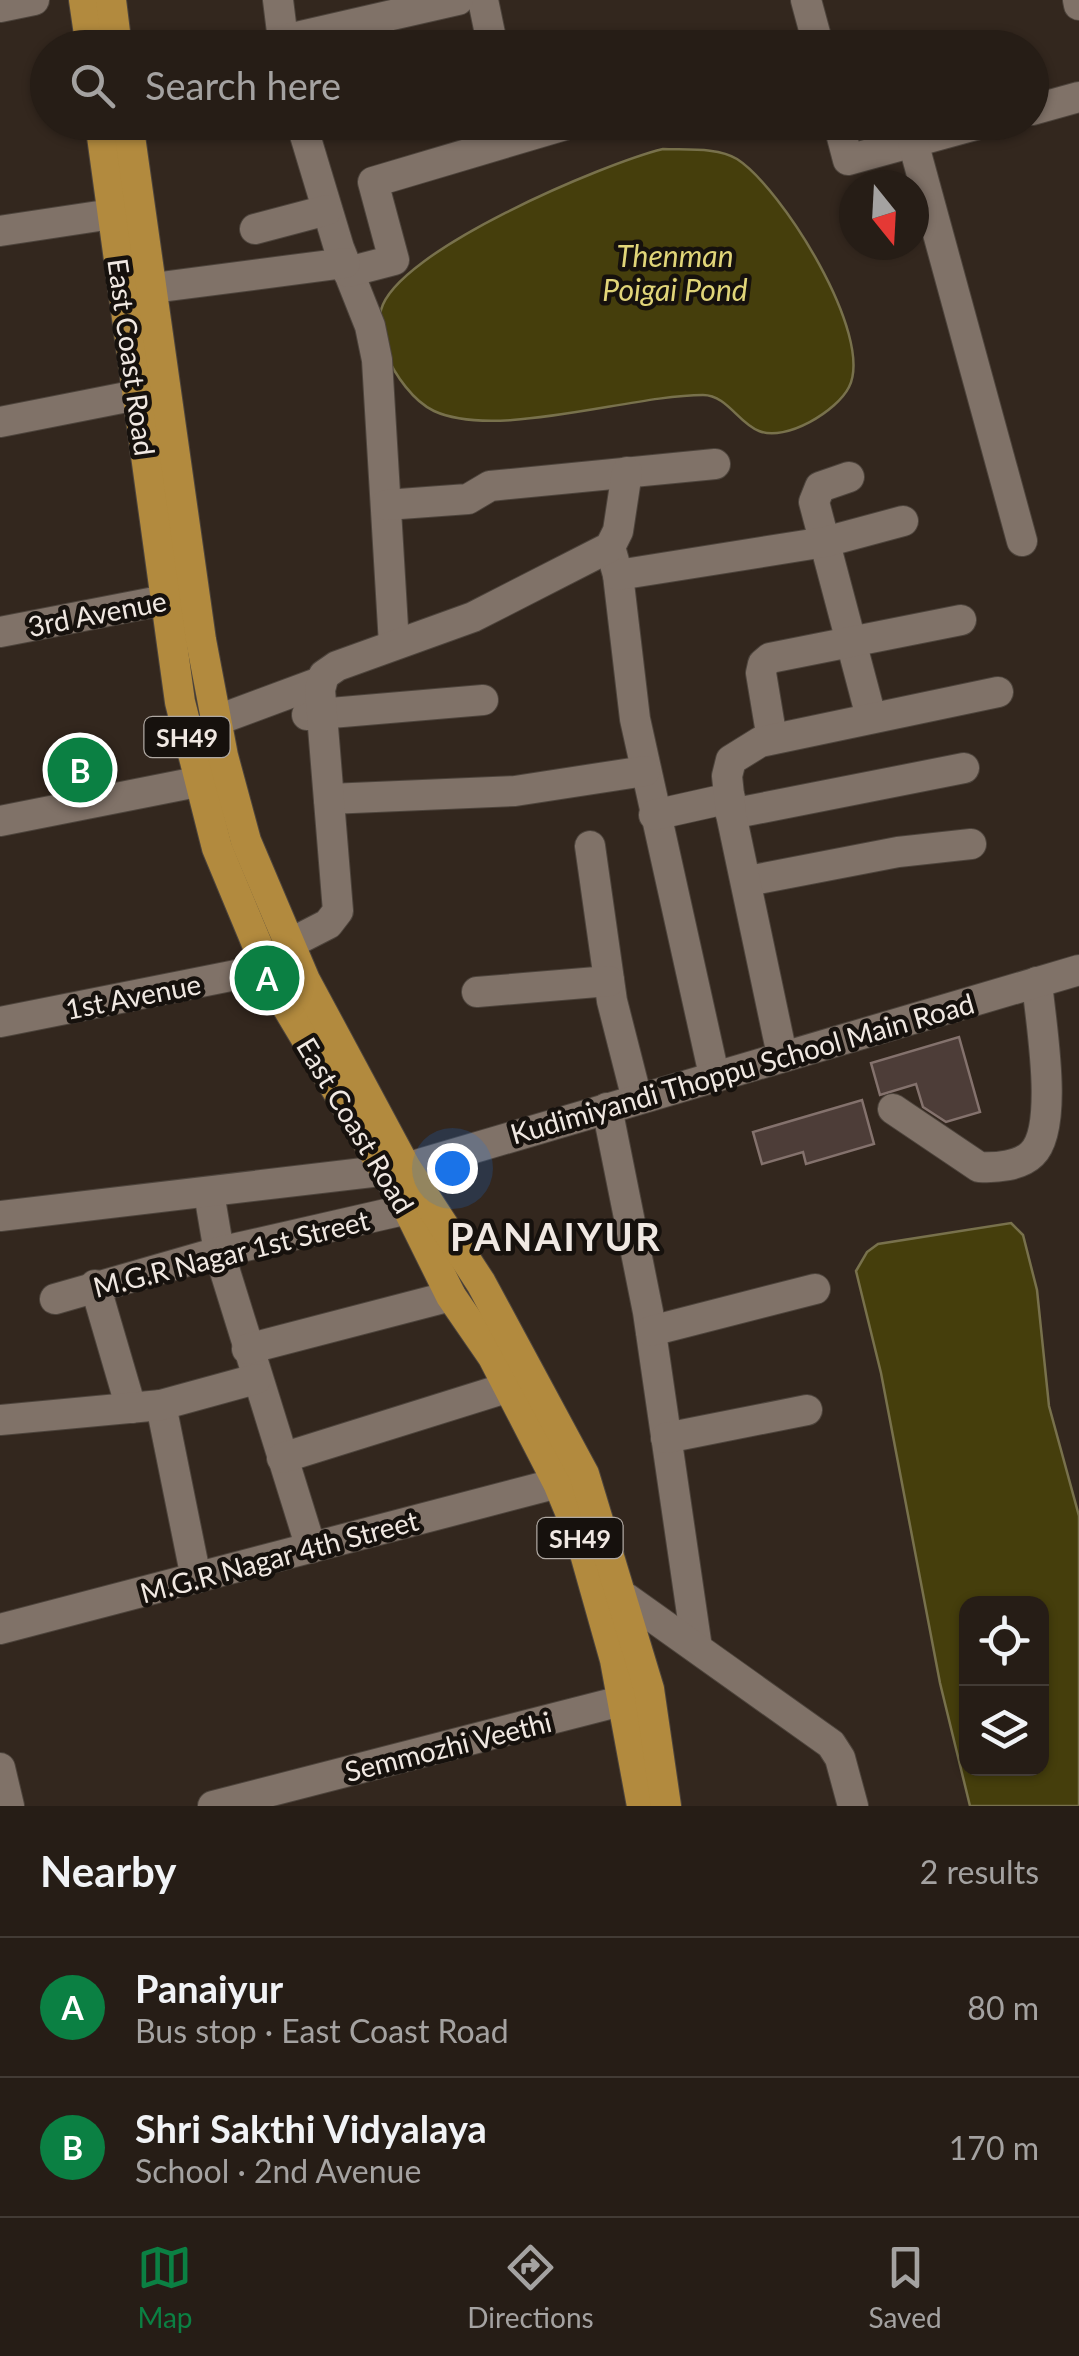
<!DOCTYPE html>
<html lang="en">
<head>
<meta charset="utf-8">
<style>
  :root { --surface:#261d16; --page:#322a23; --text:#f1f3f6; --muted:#a4a2a1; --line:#423b35; --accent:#0b8043 }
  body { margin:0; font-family:Lato,sans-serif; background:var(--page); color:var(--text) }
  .controls { position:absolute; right:30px; bottom:30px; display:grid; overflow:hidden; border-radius:20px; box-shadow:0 2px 8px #0004 }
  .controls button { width:90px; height:90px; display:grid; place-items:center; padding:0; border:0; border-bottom:2px solid var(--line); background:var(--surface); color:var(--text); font:50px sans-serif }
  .compass { position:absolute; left:839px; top:170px; width:90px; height:90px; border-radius:50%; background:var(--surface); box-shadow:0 2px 8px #0004; rotate:162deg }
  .you { position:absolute; left:452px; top:1168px; width:35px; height:35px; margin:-25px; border:8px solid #fff; border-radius:50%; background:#1a73e8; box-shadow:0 0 0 15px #1a73e833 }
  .badge { display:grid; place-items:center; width:65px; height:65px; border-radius:50%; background:var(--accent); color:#fff; font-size:32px; font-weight:700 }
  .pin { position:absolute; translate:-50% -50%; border:5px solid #fff; box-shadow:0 2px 10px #0006 }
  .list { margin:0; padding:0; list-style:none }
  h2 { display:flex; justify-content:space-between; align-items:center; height:130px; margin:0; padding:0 40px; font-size:42px }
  h2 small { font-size:32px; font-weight:400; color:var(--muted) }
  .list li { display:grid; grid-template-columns:65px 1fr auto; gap:30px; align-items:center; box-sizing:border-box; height:140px; padding:0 40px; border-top:2px solid var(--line) }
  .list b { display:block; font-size:38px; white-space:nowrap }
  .list p { margin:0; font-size:32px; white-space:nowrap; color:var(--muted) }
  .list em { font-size:32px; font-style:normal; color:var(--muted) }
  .icon { flex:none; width:55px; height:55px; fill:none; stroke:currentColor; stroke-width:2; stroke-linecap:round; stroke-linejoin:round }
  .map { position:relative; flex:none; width:1079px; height:1806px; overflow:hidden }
  .search { position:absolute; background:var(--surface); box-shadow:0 2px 8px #0004; left:30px; right:30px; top:30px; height:110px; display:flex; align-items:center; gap:25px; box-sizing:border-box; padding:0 35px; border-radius:55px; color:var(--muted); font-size:38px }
  .sheet { height:410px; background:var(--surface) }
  nav { display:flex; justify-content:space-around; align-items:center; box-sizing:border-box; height:140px; border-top:2px solid var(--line); background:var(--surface); font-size:28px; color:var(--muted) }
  nav a { display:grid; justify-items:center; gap:5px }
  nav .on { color:var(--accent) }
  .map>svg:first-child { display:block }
</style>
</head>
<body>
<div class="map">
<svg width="1079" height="1806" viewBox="0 0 1079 1806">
  <rect width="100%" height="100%" fill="#33271e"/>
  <g fill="#453e0c" stroke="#78714c" stroke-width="2.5" fill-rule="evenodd">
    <path d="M663 149C686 150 718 147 737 159 781 187 875 336 849 387 837 411 786 442 759 431 739 424 727 395 703 395 631 395 497 440 434 411 413 401 395 375 386 354 380 340 377 326 381 310 396 251 605 163 663 149Z"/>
    <path d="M1011 1223 1023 1235 1037 1290 1049 1406 1079 1516V1806H970L940 1683 881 1373 856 1271 867 1252 878 1244ZM966 1604H1042V1768H966Z"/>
  </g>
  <g fill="#4d3d38" stroke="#84726d" stroke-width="2.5">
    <polygon points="959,1037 980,1112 946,1122 923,1107 916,1084 880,1095 871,1063"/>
    <polygon points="862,1100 874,1144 806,1164 803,1152 762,1164 753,1132"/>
  </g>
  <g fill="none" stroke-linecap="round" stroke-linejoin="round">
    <defs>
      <g id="minor">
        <polyline points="278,0 284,48"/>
        <polyline points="483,0 493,48"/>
        <polyline points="806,0 819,48"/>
        <polyline points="1078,0 1079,5"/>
        <polyline points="0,7 34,0"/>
        <polyline points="283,40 458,0"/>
        <polyline points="1032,110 1079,97"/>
        <polyline points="301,122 339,248 370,326 377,360 394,644"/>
        <polyline points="838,122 848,160 986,122"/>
        <polyline points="913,142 1022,541"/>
        <polyline points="255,229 327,210"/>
        <polyline points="0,231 112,214"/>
        <polyline points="348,272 394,260 373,182 575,122"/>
        <polyline points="153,288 345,263"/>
        <polyline points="0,422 137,395"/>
        <polyline points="849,477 820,487 814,502 871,717"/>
        <polyline points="386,505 468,499 490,486 715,464"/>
        <polyline points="610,547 618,575 635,719 714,1075"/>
        <polyline points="618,575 825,542 903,521"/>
        <polyline points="0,632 191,595"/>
        <polyline points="307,715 483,700"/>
        <polyline points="215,721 320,682"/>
        <polyline points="772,739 761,673 763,664 770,658 961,620"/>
        <polyline points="329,799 515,791 645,771"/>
        <polyline points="731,814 964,768"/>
        <polyline points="654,815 730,798"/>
        <polyline points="0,821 197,782"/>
        <polyline points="590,846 612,1001 637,1099"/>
        <polyline points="748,881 898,852 971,844"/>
        <polyline points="287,945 328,924 338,911 320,690 324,675 337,666 473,617 610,547 618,531 627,472"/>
        <polyline points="477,992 609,981"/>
        <polyline points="0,1022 266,969"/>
        <polyline points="782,1055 731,814 727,776 731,760 760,742 998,692"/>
        <polyline points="607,1108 648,1312 697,1648"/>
        <path d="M893 1109 979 1167C996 1168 1020 1166 1032 1154 1060 1127 1040 1019 1037 982"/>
        <polyline points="209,1193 219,1252 311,1548"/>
        <polyline points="0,1216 406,1168 1079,970"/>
        <polyline points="95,1285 131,1408"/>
        <polyline points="55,1299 219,1252 408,1209"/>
        <polyline points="651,1331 815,1289"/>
        <polyline points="247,1349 451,1296"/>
        <polyline points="161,1405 196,1578"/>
        <polyline points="0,1420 161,1405 256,1379"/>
        <polyline points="666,1438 807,1410"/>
        <polyline points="282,1458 509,1387"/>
        <polyline points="626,1598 831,1744 840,1758 853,1806"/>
        <polyline points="0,1629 558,1483"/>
        <polyline points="0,1768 9,1806"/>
        <polyline points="213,1806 625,1700"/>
      </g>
      <g id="major">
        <polyline points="84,0 91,48"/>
        <polyline points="111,0 117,48"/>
        <polyline points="100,122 180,702 217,848 274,985 408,1209 451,1296 493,1357 558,1483 580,1536 615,1660 642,1806"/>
        <polyline points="128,122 201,640 223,756 246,841 305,980 406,1168 481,1283 584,1474 649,1689 666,1806"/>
      </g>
    </defs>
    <use href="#minor" stroke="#4d443c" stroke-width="32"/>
    <use href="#major" stroke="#4d443c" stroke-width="32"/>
    <use href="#minor" stroke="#807268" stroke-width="30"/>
    <use href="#major" stroke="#b28a3e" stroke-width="30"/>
  </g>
  <g text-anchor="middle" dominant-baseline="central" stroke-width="9" stroke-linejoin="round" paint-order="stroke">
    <g fill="#16110d" stroke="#afa8a2" stroke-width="2.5">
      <rect x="144.5" y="717" width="85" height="40" rx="8"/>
      <rect x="537.5" y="1518" width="85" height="40" rx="8"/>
    </g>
    <g font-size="25" font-weight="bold" fill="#f0e8e2">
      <text x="187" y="737">SH49</text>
      <text x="580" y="1538">SH49</text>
    </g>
    <g font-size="28" fill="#f0e8e2" stroke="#16110d">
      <text transform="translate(132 357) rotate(82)">East Coast Road</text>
      <text transform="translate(97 613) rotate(-11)">3rd Avenue</text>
      <text transform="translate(133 996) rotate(-11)">1st Avenue</text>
      <text transform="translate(742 1068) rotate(-16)">Kudimiyandi Thoppu School Main Road</text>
      <text transform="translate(356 1125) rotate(59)">East Coast Road</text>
      <text transform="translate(231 1253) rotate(-14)">M.G.R Nagar 1st Street</text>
      <text transform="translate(279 1556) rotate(-15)">M.G.R Nagar 4th Street</text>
      <text transform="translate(448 1746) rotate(-14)">Semmozhi Veethi</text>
    </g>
    <g font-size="30" font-style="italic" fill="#e1d579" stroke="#16110d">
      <text x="675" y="255">Thenman<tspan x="675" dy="34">Poigai Pond</tspan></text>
    </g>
    <g font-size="38" font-weight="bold" letter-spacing="2.5" fill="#f0e8e2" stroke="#16110d">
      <text x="556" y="1236">PANAIYUR</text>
    </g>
  </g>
</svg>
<div class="controls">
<button><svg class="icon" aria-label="locate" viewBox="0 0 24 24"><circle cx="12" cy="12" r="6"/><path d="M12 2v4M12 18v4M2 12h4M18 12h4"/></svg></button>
<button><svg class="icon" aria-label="layers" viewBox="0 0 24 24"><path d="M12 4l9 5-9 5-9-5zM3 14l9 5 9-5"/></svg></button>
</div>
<svg class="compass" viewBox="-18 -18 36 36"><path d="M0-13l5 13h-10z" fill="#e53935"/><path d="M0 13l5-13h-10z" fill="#a4a2a1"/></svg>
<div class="you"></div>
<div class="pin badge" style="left:267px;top:978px">A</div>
<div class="pin badge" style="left:80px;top:770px">B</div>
<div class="search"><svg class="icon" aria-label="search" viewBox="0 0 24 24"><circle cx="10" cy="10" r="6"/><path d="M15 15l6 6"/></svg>Search here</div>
</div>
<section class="sheet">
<h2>Nearby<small>2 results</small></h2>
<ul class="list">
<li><span class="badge">A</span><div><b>Panaiyur</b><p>Bus stop · East Coast Road</p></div><em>80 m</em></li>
<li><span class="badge">B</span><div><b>Shri Sakthi Vidyalaya</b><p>School · 2nd Avenue</p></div><em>170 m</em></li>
</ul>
</section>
<nav>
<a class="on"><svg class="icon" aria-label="map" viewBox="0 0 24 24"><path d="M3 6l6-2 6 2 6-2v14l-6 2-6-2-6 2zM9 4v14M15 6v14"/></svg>Map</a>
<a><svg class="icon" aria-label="directions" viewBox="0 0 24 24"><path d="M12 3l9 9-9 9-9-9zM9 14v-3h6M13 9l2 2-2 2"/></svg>Directions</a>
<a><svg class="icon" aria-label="saved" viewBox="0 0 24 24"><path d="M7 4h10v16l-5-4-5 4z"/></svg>Saved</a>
</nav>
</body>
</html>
